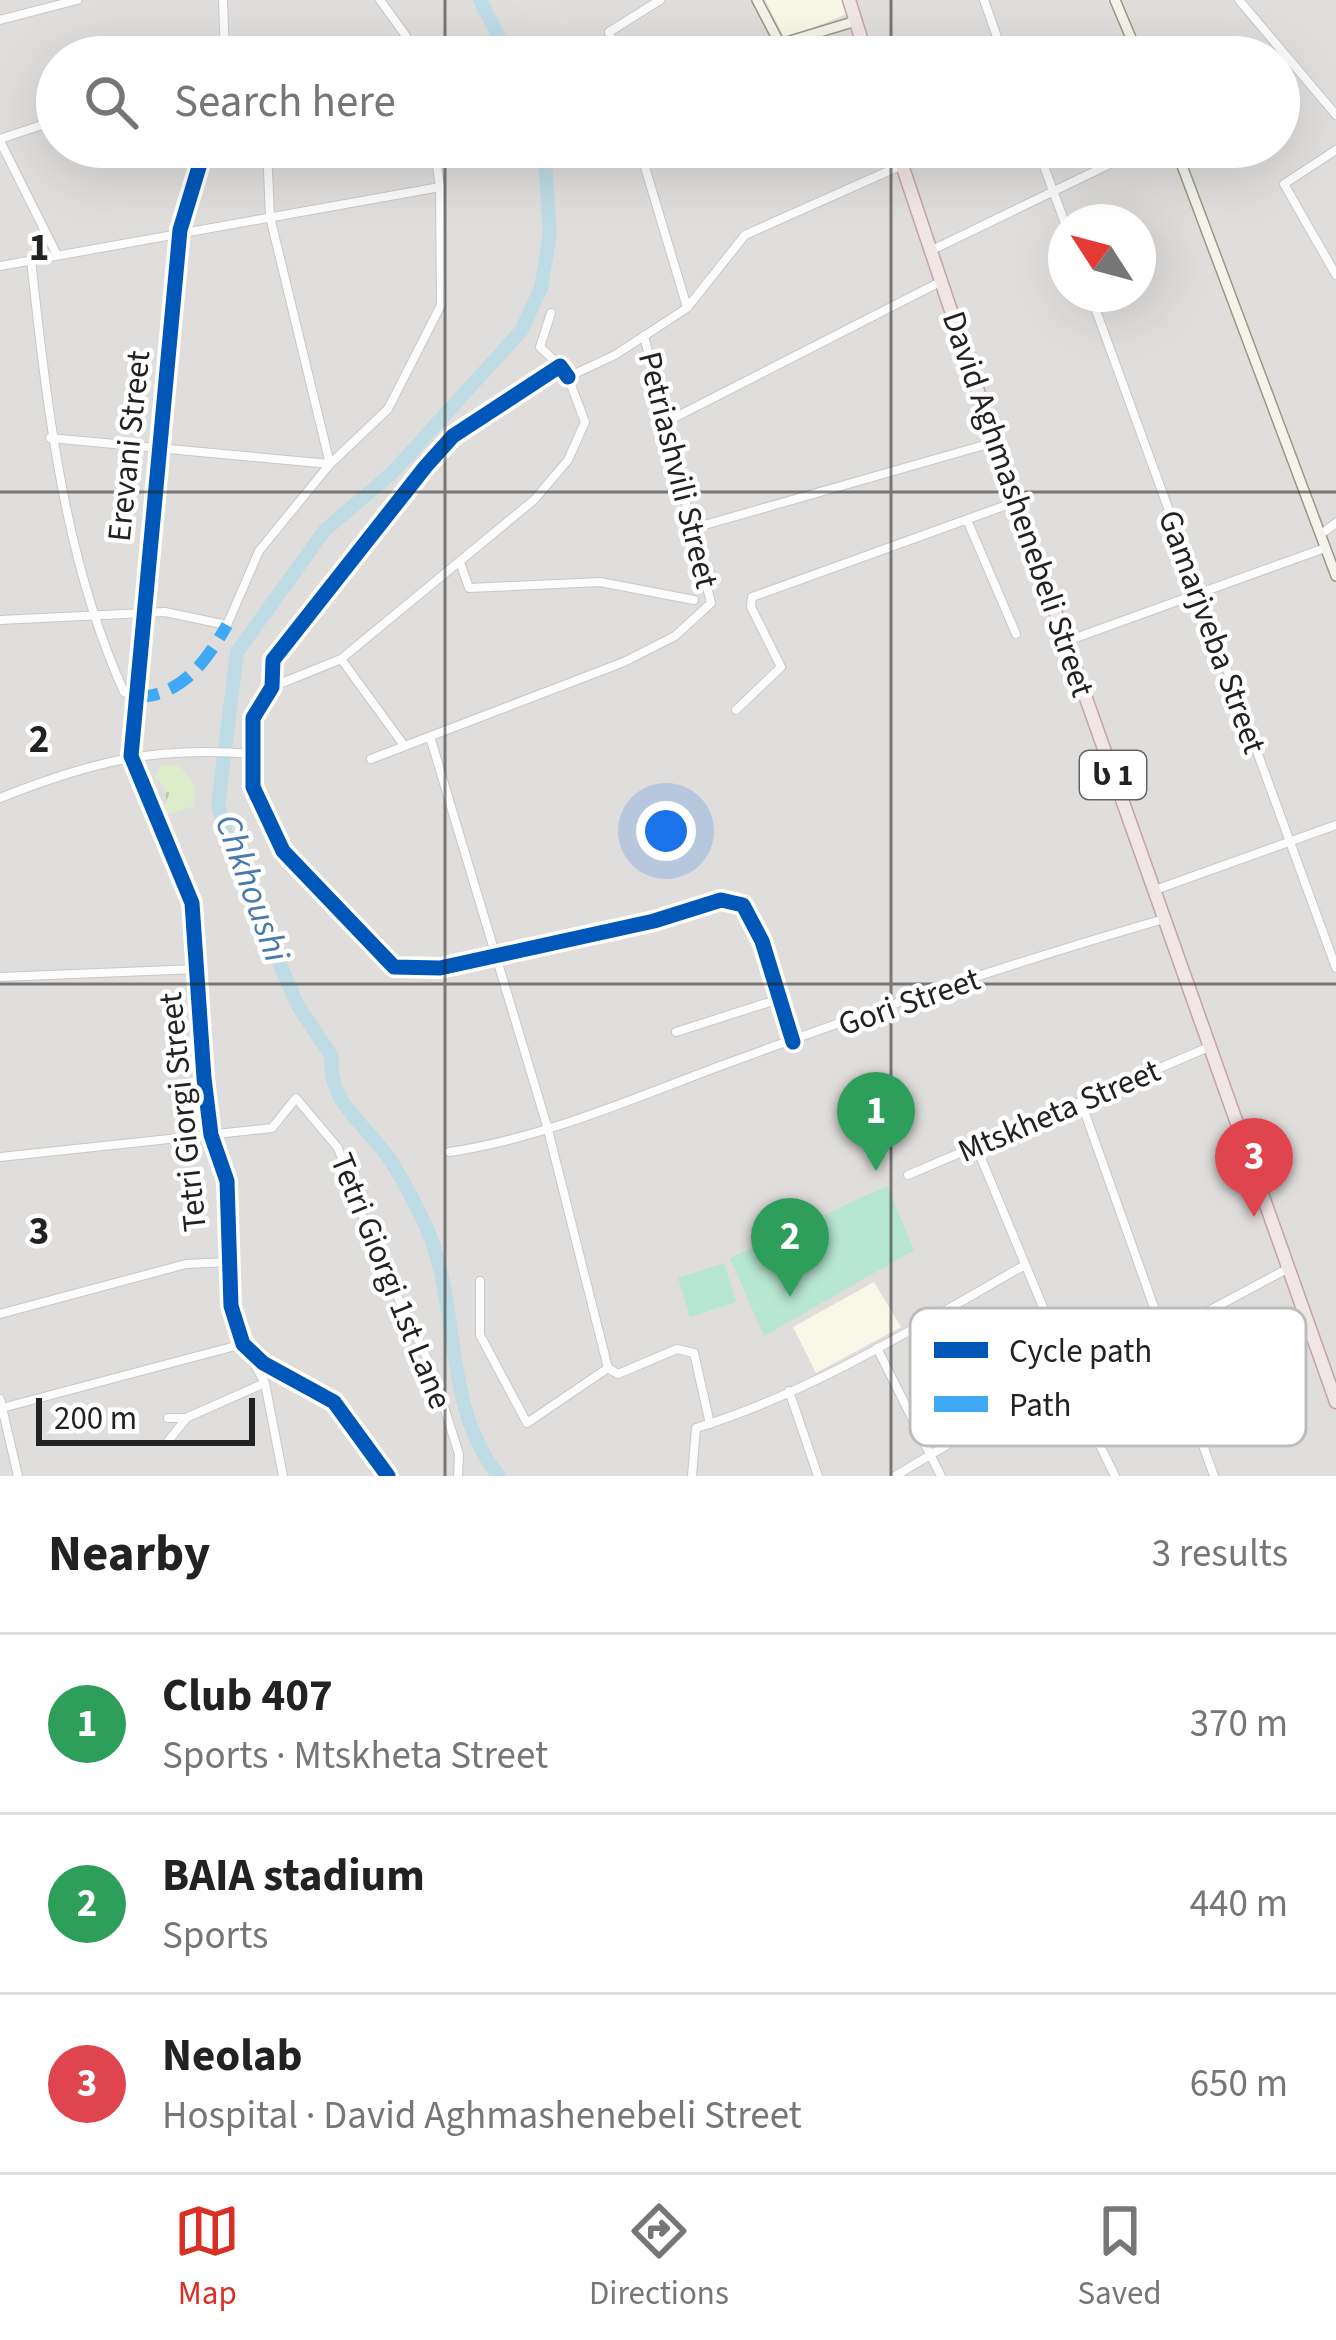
<!DOCTYPE html>
<html lang="en">
<head>
<meta charset="utf-8">
<style>
  :root { --surface:#fff; --page:#f6f6f6; --text:#222; --muted:#767676; --line:#e0e0e0; --accent:#d93025 }
  body { margin:0; font-family:"Source Sans 3","Noto Sans Georgian",sans-serif; background:var(--page); color:var(--text) }
  .compass { position:absolute; left:1048px; top:204px; width:108px; height:108px; border-radius:50%; background:var(--surface); box-shadow:0 12px 48px #0002; rotate:306deg }
  .scale { position:absolute; left:36px; bottom:30px; width:219px; box-sizing:border-box; padding-left:12px; border:6px solid #222; border-top:0; font-size:33px; line-height:42px; white-space:nowrap; color:#222; -webkit-text-stroke:9px #fff; paint-order:stroke }
  .you { position:absolute; left:666px; top:831px; width:42px; height:42px; margin:-30px; border:9px solid #fff; border-radius:50%; background:#1a73e8; box-shadow:0 0 0 18px #1a73e833 }
  .badge { display:grid; place-items:center; width:78px; height:78px; border-radius:50%; background:var(--accent); color:#fff; font-size:39px; font-weight:700 }
  .pin { position:absolute; translate:-50% -99px; filter:drop-shadow(0 3px 6px #0008) }
  .pin::after { content:''; position:absolute; top:63px; width:42px; height:36px; background:inherit; clip-path:polygon(0 0,100% 0,50% 100%) }
  .list { margin:0; padding:0; list-style:none }
  h2 { display:flex; justify-content:space-between; align-items:center; height:156px; margin:0; padding:0 48px; font-size:51px }
  h2 small { font-size:39px; font-weight:400; color:var(--muted) }
  .list li { display:grid; grid-template-columns:78px 1fr auto; gap:36px; align-items:center; box-sizing:border-box; height:180px; padding:0 48px; border-top:3px solid var(--line) }
  .list b { display:block; font-size:45px; white-space:nowrap }
  .list p { margin:0; font-size:39px; white-space:nowrap; color:var(--muted) }
  .list em { font-size:39px; font-style:normal; color:var(--muted) }
  .icon { flex:none; width:66px; height:66px; fill:none; stroke:currentColor; stroke-width:2; stroke-linecap:round; stroke-linejoin:round }
  .map { position:relative; flex:none; width:1336px; height:1476px; overflow:hidden }
  .search { position:absolute; background:var(--surface); box-shadow:0 12px 48px #0002; left:36px; right:36px; top:36px; height:132px; display:flex; align-items:center; gap:30px; box-sizing:border-box; padding:0 42px; border-radius:66px; color:var(--muted); font-size:45px }
  .sheet { height:696px; background:var(--surface) }
  nav { display:flex; justify-content:space-around; align-items:center; box-sizing:border-box; height:168px; border-top:3px solid var(--line); background:var(--surface); font-size:33px; color:var(--muted) }
  nav a { display:grid; justify-items:center; gap:6px }
  nav .on { color:var(--accent) }
  .map>svg:first-child { display:block }
</style>
</head>
<body>
<div class="map">
<svg width="1336" height="1476" viewBox="0 0 1336 1476">
  <defs>
    <pattern id="grass-tufts" width="24" height="20" patternUnits="userSpaceOnUse" patternTransform="scale(3)"><rect width="24" height="20" fill="#ddeccb"/><path d="M3 7l-1-3M5 7V3M7 7l1-3M15 17l-1-3M17 17v-4M19 17l1-3" fill="none" stroke="#bdcaae"/></pattern>
  </defs>
  <rect width="100%" height="100%" fill="#f0eeeb"/>
  <path fill="#dfdedc" fill-rule="evenodd" d="M0 0H1336V1476H0ZM57 57H1279V147H57ZM1066 222H1138V294H1066Z"/>
  <g fill="#f8f7e8">
    <polygon points="765,0 842,0 847,14 785,39"/>
    <polygon points="874,1282 901,1327 816,1373 793,1327"/>
  </g>
  <polygon fill="url(#grass-tufts)" points="179,765 194,784 194,806 162,817 158,808 167,803 164,787 155,777 160,766"/>
  <g fill="#b7e6d2">
    <polygon points="887,1186 914,1250 764,1336 730,1258"/>
    <polygon points="724,1263 736,1302 690,1317 678,1278"/>
  </g>
  <polygon fill="#e0dfde" points="511,0 556,0 572,27 544,41"/>
  <g fill="none" stroke-linecap="round" stroke-linejoin="round">
    <g stroke="#bfdbe3" stroke-width="14">
      <polyline points="480,0 509,57"/>
      <path d="M499 1476C441 1406 462 1302 424 1222 413 1199 398 1170 383 1150 360 1121 327 1098 332 1057L298 1006 234 859 218 806 237 652 325 530 392 473 521 331 541 288 550 234 544 147"/>
    </g>
    <defs>
      <g id="minor">
        <polyline points="223,0 225,57"/>
        <polyline points="380,0 406,36 413,57"/>
        <polyline points="984,0 1004,57"/>
        <polyline points="1239,0 1336,115"/>
        <polyline points="0,20 77,0"/>
        <polyline points="616,57 609,32 660,0"/>
        <polyline points="777,57 780,44"/>
        <polyline points="0,139 57,120"/>
        <polyline points="0,141 57,255"/>
        <polyline points="205,147 180,230 131,756 192,903 204,1078 211,1135 227,1181 231,1306 243,1344 263,1363 334,1402 388,1476"/>
        <polyline points="639,147 687,307"/>
        <polyline points="1037,147 1066,226"/>
        <polyline points="1336,150 1284,184 1336,275"/>
        <polyline points="930,251 1145,147"/>
        <path d="M31 260C47 405 63 557 124 692L135 697"/>
        <polyline points="0,266 440,187"/>
        <polyline points="1090,294 1336,968"/>
        <polyline points="551,313 540,347 560,366"/>
        <polyline points="568,377 560,366 453,436 426,466 273,660 272,687 253,718 253,787 283,851 394,967 440,968 654,921 721,900 743,905 762,941 793,1042"/>
        <polyline points="668,421 940,282"/>
        <polyline points="50,438 330,464 270,217 267,147"/>
        <polyline points="967,520 1016,634"/>
        <polyline points="694,528 995,442"/>
        <polyline points="1321,534 1336,523"/>
        <polyline points="460,562 469,588 600,582 694,600"/>
        <polyline points="0,620 165,612 227,625 259,551 330,464 388,409 441,305 440,187 434,147"/>
        <polyline points="1067,641 1325,548"/>
        <polyline points="341,659 403,744"/>
        <polyline points="272,687 341,659 534,500 568,460 585,422 568,377 615,355 687,308 745,235 902,165"/>
        <polyline points="736,710 781,667 751,607 752,597 1015,502"/>
        <polyline points="431,740 547,1126 608,1368"/>
        <polyline points="371,759 624,662 675,636 711,603 644,336"/>
        <path d="M0 798C90 762 154 746 252 754"/>
        <polyline points="1155,890 1336,825"/>
        <polyline points="0,977 197,969"/>
        <polyline points="676,1032 779,999"/>
        <polyline points="1081,1102 1214,1476"/>
        <polyline points="976,1146 1070,1372 1070,1385 1115,1476"/>
        <path d="M449 1152C543 1138 632 1099 720 1066 866 1012 1015 962 1164 919"/>
        <polyline points="0,1157 272,1128 296,1098 338,1148 373,1245 432,1369 459,1454 458,1476"/>
        <polyline points="908,1175 1209,1047"/>
        <polyline points="480,1281 480,1335 527,1423 608,1368"/>
        <polyline points="0,1314 186,1264 228,1262"/>
        <polyline points="877,1348 941,1476"/>
        <polyline points="608,1368 618,1374 677,1349 694,1353 710,1424"/>
        <polyline points="1070,1385 1287,1269"/>
        <polyline points="789,1391 818,1476"/>
        <polyline points="0,1399 18,1476"/>
        <polyline points="2,1408 243,1344 265,1383 283,1476"/>
        <polyline points="168,1418 186,1418 265,1383"/>
        <polyline points="169,1440 185,1420"/>
        <path d="M692 1476 696 1428C813 1392 919 1325 1025 1265"/>
        <polyline points="895,1476 1068,1373"/>
      </g>
      <g id="secondary">
        <polyline points="757,0 780,44 856,21"/>
        <polyline points="1115,0 1139,57"/>
        <polyline points="1175,147 1336,576"/>
      </g>
      <g id="trunk">
        <polyline points="849,0 867,57"/>
        <polyline points="896,147 995,442 1336,1402"/>
      </g>
    </defs>
    <use href="#minor" stroke="#c9c8c7" stroke-width="10"/>
    <use href="#secondary" stroke="#999a82" stroke-width="12"/>
    <use href="#trunk" stroke="#c5a2ac" stroke-width="15"/>
    <use href="#minor" stroke="#fdfcfc" stroke-width="8"/>
    <use href="#secondary" stroke="#f4f4ed" stroke-width="9"/>
    <use href="#trunk" stroke="#f0e6e4" stroke-width="12"/>
    <path stroke="#3fa9f5" stroke-width="12" stroke-dasharray="24 12" stroke-linecap="butt" d="M135 697C181 697 206 662 227 625"/>
    <defs>
      <g id="cycleway">
        <polyline points="205,147 180,230 131,756 192,903 204,1078 211,1135 227,1181 231,1306 243,1344 263,1363 334,1402 388,1476"/>
        <polyline points="568,377 560,366 453,436 426,466 273,660 272,687 253,718 253,787 283,851 394,967 440,968 654,921 721,900 743,905 762,941 793,1042"/>
      </g>
    </defs>
    <use href="#cycleway" stroke="#fff" stroke-width="22"/>
    <use href="#cycleway" stroke="#0057b8" stroke-width="15"/>
  </g>
  <path fill="none" stroke="#222" stroke-width="3" stroke-opacity="0.55" d="M445 0V57M891 0V57M445 147V1476M891 147V1476M0 492H1336M0 984H1336"/>
  <g text-anchor="middle" dominant-baseline="central" stroke-width="9" stroke-linejoin="round" paint-order="stroke">
    <rect fill="#fff" stroke="#646464" stroke-width="3" x="1080" y="751" width="66" height="48" rx="9"/>
    <g font-size="30" font-weight="bold" fill="#222">
      <text x="1113" y="775">ს 1</text>
    </g>
    <g font-size="33" fill="#222" stroke="#fff">
      <text transform="translate(129 446) rotate(-84)">Erevani Street</text>
      <text transform="translate(678 470) rotate(76)">Petriashvili Street</text>
      <text transform="translate(1018 504) rotate(71)">David Aghmashenebeli Street</text>
      <text transform="translate(1212 632) rotate(70)">Gamarjveba Street</text>
      <text transform="translate(909 1002) rotate(-19)">Gori Street</text>
      <text transform="translate(1059 1111) rotate(-23)">Mtskheta Street</text>
      <text transform="translate(183 1112) rotate(-96)">Tetri Giorgi Street</text>
      <text transform="translate(391 1281) rotate(68)">Tetri Giorgi 1st Lane</text>
    </g>
    <g font-size="36" font-style="italic" fill="#4a7aab" stroke="#fff">
      <text transform="translate(252 888) rotate(70)">Chkhoushi</text>
    </g>
  </g>
  <rect x="910" y="1308" width="396" height="138" rx="18" fill="#fff" stroke="#bdbdbd" stroke-width="3"/>
  <rect x="934" y="1342" width="54" height="16" fill="#0057b8"/>
  <rect x="934" y="1396" width="54" height="16" fill="#3fa9f5"/>
  <g font-size="33" fill="#222">
    <text x="1009" y="1362">Cycle path</text>
    <text x="1009" y="1416">Path</text>
  </g>
  <g font-size="39" text-anchor="middle" font-weight="bold" fill="#222" stroke="#fff" stroke-width="9" stroke-linejoin="round" paint-order="stroke">
    <text x="39" y="260">1</text>
    <text x="39" y="752">2</text>
    <text x="39" y="1244">3</text>
  </g>
</svg>
<svg class="compass" viewBox="-18 -18 36 36"><path d="M0-13l5 13h-10z" fill="#e53935"/><path d="M0 13l5-13h-10z" fill="#767676"/></svg>
<div class="scale">200 m</div>
<div class="you"></div>
<div class="pin badge" style="left:876px;top:1171px;background:#2e9e5b">1</div>
<div class="pin badge" style="left:790px;top:1297px;background:#2e9e5b">2</div>
<div class="pin badge" style="left:1254px;top:1217px;background:#e0444e">3</div>
<div class="search"><svg class="icon" aria-label="search" viewBox="0 0 24 24"><circle cx="10" cy="10" r="6"/><path d="M15 15l6 6"/></svg>Search here</div>
</div>
<section class="sheet">
<h2>Nearby<small>3 results</small></h2>
<ul class="list">
<li><span class="badge" style="background:#2e9e5b">1</span><div><b>Club 407</b><p>Sports · Mtskheta Street</p></div><em>370 m</em></li>
<li><span class="badge" style="background:#2e9e5b">2</span><div><b>BAIA stadium</b><p>Sports</p></div><em>440 m</em></li>
<li><span class="badge" style="background:#e0444e">3</span><div><b>Neolab</b><p>Hospital · David Aghmashenebeli Street</p></div><em>650 m</em></li>
</ul>
</section>
<nav>
<a class="on"><svg class="icon" aria-label="map" viewBox="0 0 24 24"><path d="M3 6l6-2 6 2 6-2v14l-6 2-6-2-6 2zM9 4v14M15 6v14"/></svg>Map</a>
<a><svg class="icon" aria-label="directions" viewBox="0 0 24 24"><path d="M12 3l9 9-9 9-9-9zM9 14v-3h6M13 9l2 2-2 2"/></svg>Directions</a>
<a><svg class="icon" aria-label="saved" viewBox="0 0 24 24"><path d="M7 4h10v16l-5-4-5 4z"/></svg>Saved</a>
</nav>
</body>
</html>
